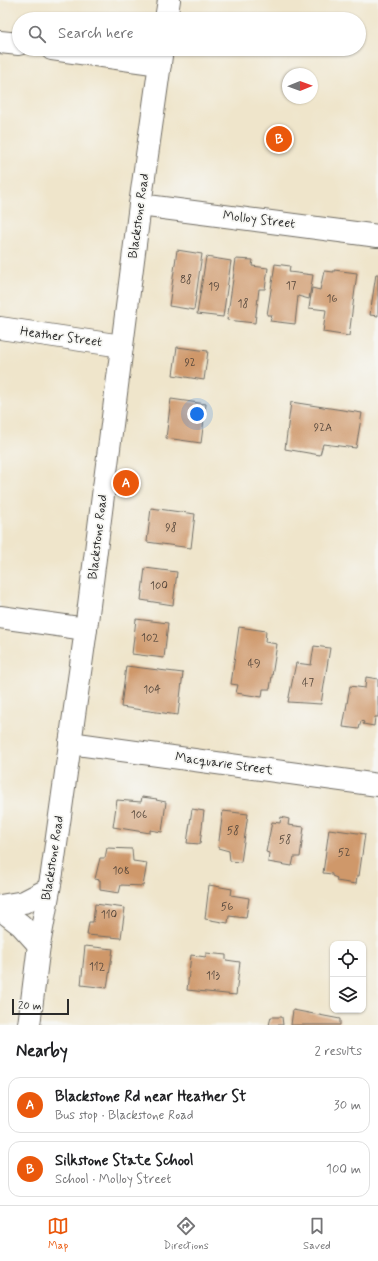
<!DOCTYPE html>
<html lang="en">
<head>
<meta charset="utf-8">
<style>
  :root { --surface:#fff; --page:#f6f6f6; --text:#202124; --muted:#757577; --line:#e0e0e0; --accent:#ea580c }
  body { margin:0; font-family:Mynerve,sans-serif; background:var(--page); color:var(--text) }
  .controls { position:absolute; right:12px; bottom:12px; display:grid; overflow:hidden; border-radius:8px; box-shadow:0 1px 3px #0004 }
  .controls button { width:36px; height:36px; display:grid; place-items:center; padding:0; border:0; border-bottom:1px solid var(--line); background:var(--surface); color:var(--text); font:20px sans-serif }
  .compass { position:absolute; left:282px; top:68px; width:36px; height:36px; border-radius:50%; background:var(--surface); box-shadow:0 1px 3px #0004; rotate:89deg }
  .scale { position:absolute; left:12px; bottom:10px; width:57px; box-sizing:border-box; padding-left:4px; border:2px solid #2b2b2b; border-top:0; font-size:11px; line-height:14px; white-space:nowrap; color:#2b2b2b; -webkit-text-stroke:3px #f6f6f2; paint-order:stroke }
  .you { position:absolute; left:197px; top:414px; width:14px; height:14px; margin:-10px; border:3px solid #fff; border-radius:50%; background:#1a73e8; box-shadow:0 0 0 6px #1a73e833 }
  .badge { display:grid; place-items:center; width:26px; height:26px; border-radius:50%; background:var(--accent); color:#fff; font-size:13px; font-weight:700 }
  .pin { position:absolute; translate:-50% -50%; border:2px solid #fff; box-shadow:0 1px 4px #0006 }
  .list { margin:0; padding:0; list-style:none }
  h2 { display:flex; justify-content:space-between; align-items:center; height:52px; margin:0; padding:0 16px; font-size:17px }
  h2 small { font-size:13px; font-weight:400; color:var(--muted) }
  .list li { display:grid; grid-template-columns:26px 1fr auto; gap:12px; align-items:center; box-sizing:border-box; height:56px; margin:0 8px 8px; padding:0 8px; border:1px solid var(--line); border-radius:12px }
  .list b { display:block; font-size:15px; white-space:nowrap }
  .list p { margin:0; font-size:13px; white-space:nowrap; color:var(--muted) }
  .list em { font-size:13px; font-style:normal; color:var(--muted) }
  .icon { flex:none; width:22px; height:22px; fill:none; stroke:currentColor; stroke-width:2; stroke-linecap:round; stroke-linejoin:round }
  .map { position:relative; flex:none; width:378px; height:1025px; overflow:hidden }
  .search { position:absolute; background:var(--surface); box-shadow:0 1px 3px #0004; left:12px; right:12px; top:12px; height:44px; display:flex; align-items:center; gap:10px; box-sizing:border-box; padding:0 14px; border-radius:22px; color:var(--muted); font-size:15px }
  .sheet { height:180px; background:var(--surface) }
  nav { display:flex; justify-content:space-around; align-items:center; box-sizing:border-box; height:56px; border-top:1px solid var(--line); background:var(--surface); font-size:11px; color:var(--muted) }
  nav a { display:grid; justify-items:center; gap:2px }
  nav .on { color:var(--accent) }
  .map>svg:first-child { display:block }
</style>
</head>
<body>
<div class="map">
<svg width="378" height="1025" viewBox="0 0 378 1025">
  <rect width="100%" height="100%" fill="#f6f6f2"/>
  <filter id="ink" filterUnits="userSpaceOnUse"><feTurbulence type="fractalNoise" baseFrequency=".025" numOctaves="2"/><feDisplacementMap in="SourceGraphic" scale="8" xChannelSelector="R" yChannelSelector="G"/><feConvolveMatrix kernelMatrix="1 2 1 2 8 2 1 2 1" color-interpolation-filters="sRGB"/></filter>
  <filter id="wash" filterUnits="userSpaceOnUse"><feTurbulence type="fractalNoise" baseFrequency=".012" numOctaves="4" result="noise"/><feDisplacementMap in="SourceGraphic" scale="16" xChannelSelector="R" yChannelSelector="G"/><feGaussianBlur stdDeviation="0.9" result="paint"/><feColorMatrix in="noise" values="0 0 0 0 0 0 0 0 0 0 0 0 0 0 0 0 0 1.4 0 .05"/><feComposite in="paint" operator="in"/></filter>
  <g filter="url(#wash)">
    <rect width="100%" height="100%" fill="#efe5cb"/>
    <g id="blocks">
      <g fill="#cf986a">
        <polygon points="177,250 202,254 194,310 169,306"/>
        <polygon points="206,257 231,261 223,317 197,314"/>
        <polygon points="236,259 253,260 252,266 268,268 265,289 259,289 255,323 227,320"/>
        <polygon points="275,264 290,266 289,272 313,275 309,299 298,296 295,324 270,321 272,315 267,315"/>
        <polygon points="334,270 357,273 349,336 323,332 326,310 309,308 312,288 320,290 324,271 334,272"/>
        <polygon points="376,274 378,274 378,316 370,315"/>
        <polygon points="177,347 208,351 204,380 173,375"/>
        <polygon points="171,399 206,404 201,443 166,438"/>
        <polygon points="291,402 362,413 356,448 323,444 320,455 285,449"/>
        <polygon points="151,508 195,514 191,548 147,542"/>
        <polygon points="145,568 177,572 173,605 141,600"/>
        <polygon points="136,619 168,623 164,658 132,654"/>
        <polygon points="239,627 266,631 265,642 277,644 270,689 263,689 262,697 236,693 238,685 231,684"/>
        <polygon points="314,646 330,648 321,704 288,702 296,663 311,665"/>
        <polygon points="126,666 183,673 178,715 121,707"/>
        <polygon points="366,677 378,679 378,717 375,717 374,726 363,724 364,722 361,721 359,729 343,727 350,686 365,688"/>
        <polygon points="142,797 157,799 156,800 166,802 162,832 150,830 150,833 113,827 117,800 141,802"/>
        <polygon points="192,809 204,811 200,844 187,843"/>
        <polygon points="223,811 248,814 241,862 230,861 229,851 218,848"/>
        <polygon points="281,817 289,819 288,825 304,827 300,857 294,857 292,866 268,862 269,853 266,852 272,822 280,823"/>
        <polygon points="329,829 365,834 359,876 357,876 356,884 336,881 337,878 332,876 332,874 323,873"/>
        <polygon points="107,848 132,849 133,861 147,863 143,886 121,885 119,893 100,890 100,880 95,879 100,858 105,858"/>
        <polygon points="209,885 232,889 231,895 249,898 246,918 229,916 228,923 205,919"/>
        <polygon points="95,904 125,908 121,938 87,935 89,922 93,922"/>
        <polygon points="85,946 113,949 107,988 81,985"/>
        <polygon points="206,953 226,955 226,960 240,962 236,995 187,990 191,955 206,957"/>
        <polygon points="293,1010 340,1019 340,1025 291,1025"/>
        <polygon points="271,1017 282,1017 283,1025 269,1025"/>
      </g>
    </g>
  </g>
  <g filter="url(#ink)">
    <use href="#blocks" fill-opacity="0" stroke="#706c63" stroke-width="1"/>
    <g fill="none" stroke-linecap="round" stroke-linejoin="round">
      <defs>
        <g id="minor">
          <polyline points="0,42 19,44"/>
          <polyline points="52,49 160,64"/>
          <polyline points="140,205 378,236"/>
          <polyline points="0,328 122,346"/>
          <polyline points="0,617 86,629"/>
          <polyline points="70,743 378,785"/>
          <polyline points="0,906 24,902 49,889"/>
          <polyline points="0,909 21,925 39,945"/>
        </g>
        <g id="major">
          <polyline points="166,19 169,0"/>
          <polyline points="29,1025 39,945 52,873 86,629 140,205 162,49"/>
        </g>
      </defs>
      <use href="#minor" stroke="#706c63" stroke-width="24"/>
      <use href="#major" stroke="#706c63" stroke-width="24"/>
      <use href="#minor" stroke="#fff" stroke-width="22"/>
      <use href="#major" stroke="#fff" stroke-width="22"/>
    </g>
  </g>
  <g text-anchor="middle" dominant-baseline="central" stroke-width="3.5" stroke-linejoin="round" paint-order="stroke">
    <g font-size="11" fill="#54463b">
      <text x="186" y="280">88</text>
      <text x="291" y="286">17</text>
      <text x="214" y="287">19</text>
      <text x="332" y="299">16</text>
      <text x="243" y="304">18</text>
      <text x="190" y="363">92</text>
      <text x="323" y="428">92A</text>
      <text x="171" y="528">98</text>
      <text x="159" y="586">100</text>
      <text x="150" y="638">102</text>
      <text x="254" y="664">49</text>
      <text x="308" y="683">47</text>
      <text x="152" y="690">104</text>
      <text x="139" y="815">106</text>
      <text x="233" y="831">58</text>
      <text x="285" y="840">58</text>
      <text x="344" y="853">52</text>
      <text x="121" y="871">108</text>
      <text x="227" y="907">56</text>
      <text x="109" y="915">110</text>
      <text x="97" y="967">112</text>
      <text x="213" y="976">113</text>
    </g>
    <g font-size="13" fill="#2b2b2b" stroke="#f6f6f2">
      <text transform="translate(139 216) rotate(-82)">Blackstone Road</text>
      <text transform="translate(259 220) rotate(7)">Molloy Street</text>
      <text transform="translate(61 337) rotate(8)">Heather Street</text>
      <text transform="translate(98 537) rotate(-83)">Blackstone Road</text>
      <text transform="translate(224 764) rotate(8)">Macquarie Street</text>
      <text transform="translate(53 858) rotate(-81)">Blackstone Road</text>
    </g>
  </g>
</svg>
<div class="controls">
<button><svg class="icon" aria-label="locate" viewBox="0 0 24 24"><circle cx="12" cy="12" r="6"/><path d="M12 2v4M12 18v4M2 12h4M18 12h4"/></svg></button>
<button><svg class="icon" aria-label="layers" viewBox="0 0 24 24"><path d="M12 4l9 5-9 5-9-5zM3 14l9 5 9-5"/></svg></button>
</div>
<svg class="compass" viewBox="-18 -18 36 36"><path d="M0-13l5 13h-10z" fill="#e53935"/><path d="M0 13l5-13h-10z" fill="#757577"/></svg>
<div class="scale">20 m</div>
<div class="you"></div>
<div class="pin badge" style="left:126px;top:483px">A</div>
<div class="pin badge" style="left:279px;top:139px">B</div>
<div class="search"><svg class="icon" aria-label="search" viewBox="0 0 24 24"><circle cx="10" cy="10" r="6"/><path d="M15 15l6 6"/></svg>Search here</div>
</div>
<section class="sheet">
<h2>Nearby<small>2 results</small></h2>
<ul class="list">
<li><span class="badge">A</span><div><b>Blackstone Rd near Heather St</b><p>Bus stop · Blackstone Road</p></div><em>30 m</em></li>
<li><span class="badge">B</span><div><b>Silkstone State School</b><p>School · Molloy Street</p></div><em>100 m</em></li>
</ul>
</section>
<nav>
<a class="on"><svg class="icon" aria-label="map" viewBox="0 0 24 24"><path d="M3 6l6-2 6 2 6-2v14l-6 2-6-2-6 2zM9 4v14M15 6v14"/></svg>Map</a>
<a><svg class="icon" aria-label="directions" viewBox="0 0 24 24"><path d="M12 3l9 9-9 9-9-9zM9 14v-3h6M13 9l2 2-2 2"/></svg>Directions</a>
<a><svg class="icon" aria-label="saved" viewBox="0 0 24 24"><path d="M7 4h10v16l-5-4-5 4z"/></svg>Saved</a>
</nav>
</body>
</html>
